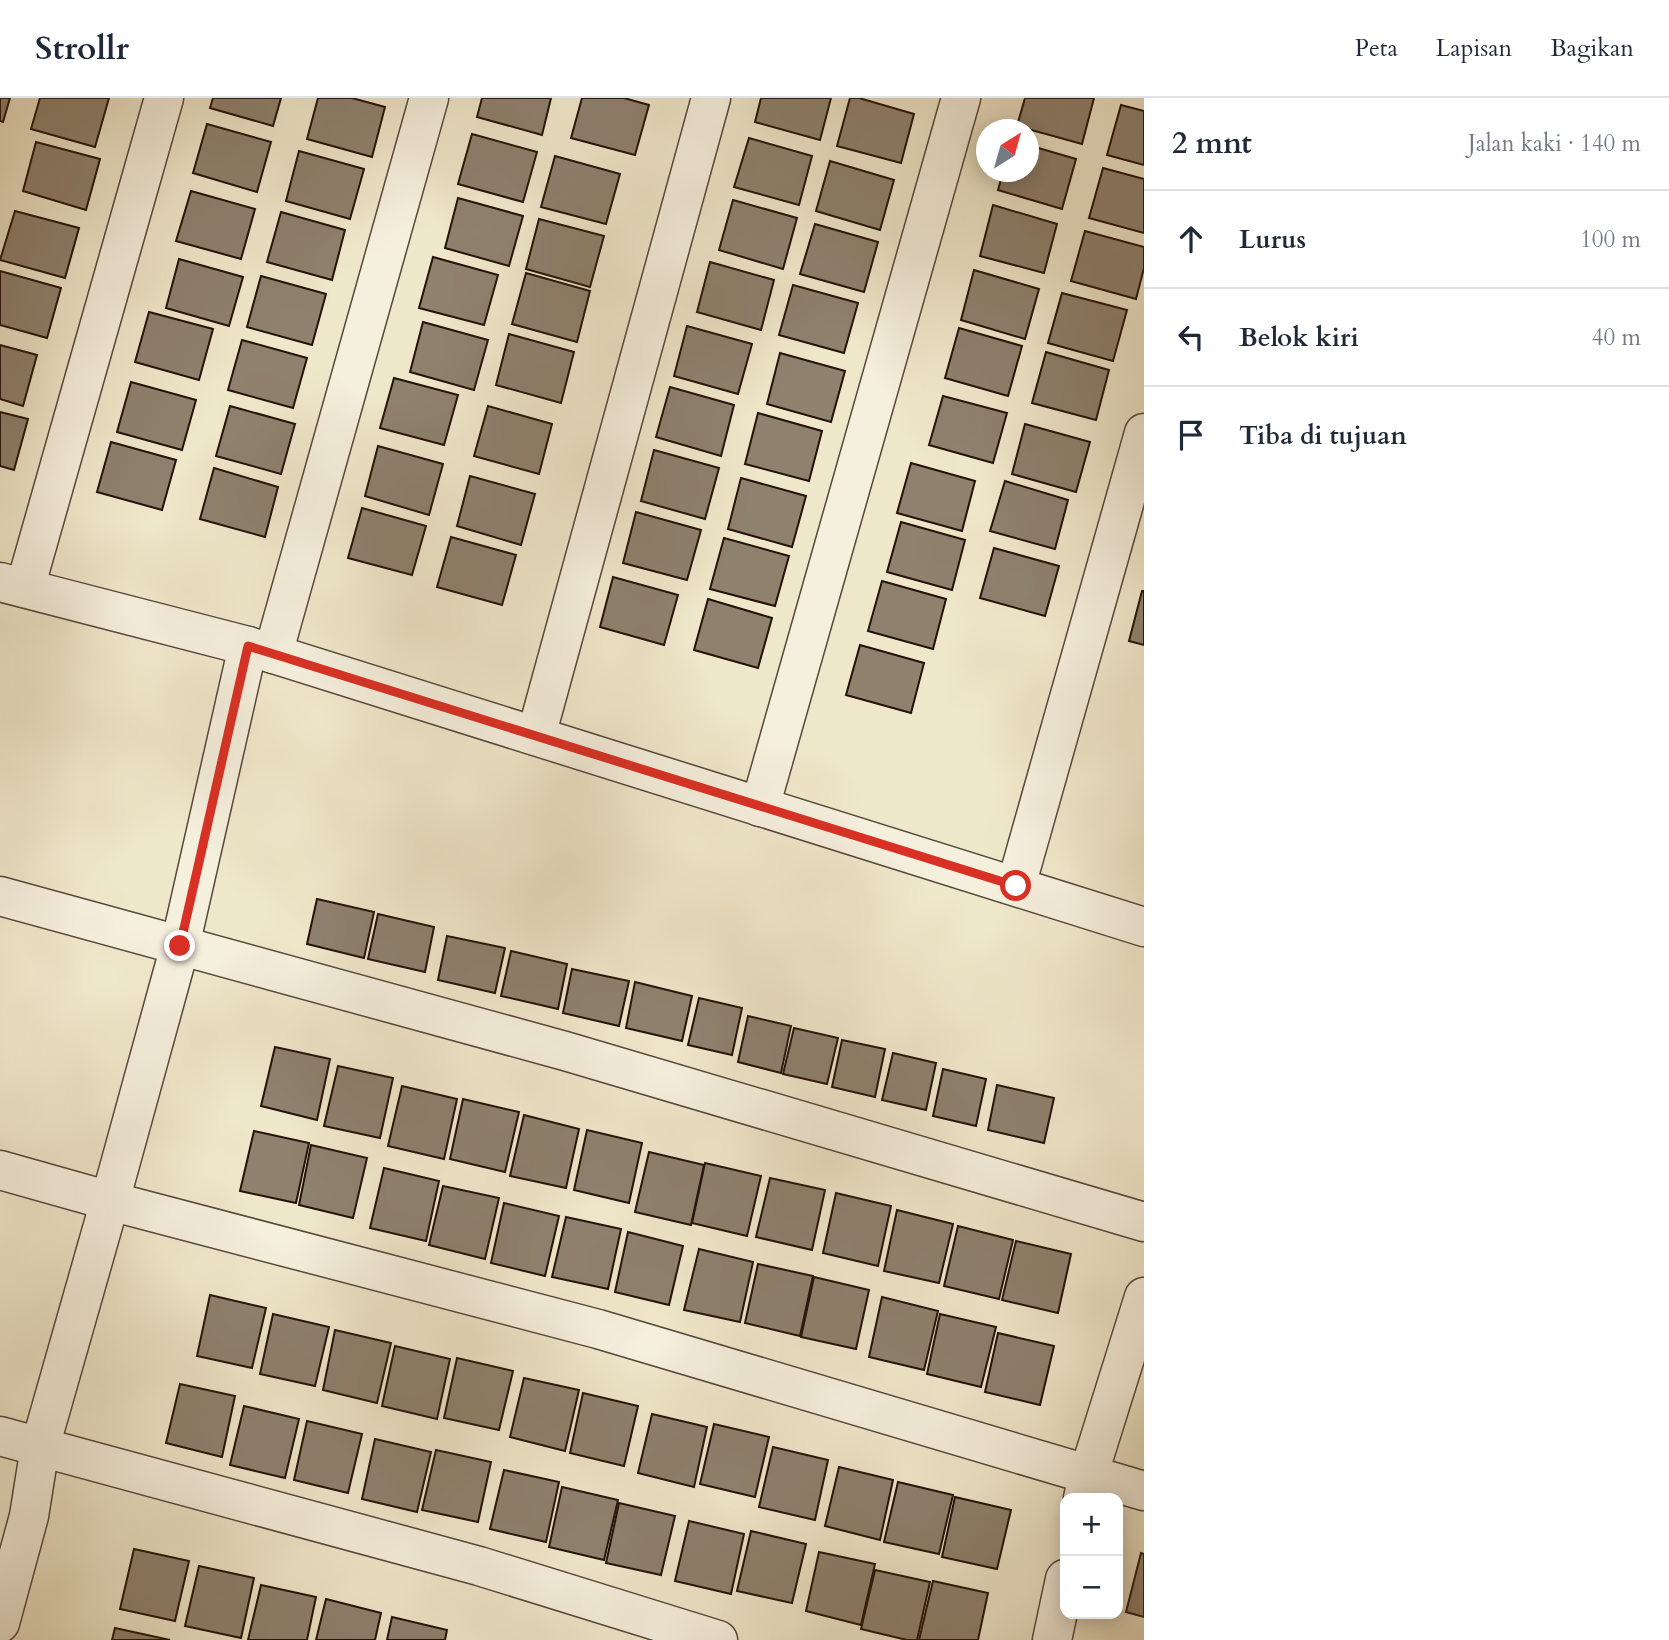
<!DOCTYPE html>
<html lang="id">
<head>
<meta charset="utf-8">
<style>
  :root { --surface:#fff; --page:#f6f6f7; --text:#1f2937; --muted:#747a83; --line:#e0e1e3 }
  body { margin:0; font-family:Cardo,serif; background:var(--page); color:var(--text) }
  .controls { position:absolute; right:21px; bottom:21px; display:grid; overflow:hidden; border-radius:14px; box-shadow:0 4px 18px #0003 }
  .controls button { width:63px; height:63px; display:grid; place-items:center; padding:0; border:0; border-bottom:2px solid var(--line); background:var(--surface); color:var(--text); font:35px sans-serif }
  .compass { position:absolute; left:976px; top:21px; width:63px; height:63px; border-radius:50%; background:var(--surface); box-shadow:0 4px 18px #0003; rotate:37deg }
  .stop { position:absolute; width:21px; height:21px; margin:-16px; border:5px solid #d93025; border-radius:50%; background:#fff }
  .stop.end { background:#d93025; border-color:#fff; box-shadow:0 2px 7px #0008 }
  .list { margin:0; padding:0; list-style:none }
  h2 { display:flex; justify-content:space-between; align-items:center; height:91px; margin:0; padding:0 28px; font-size:30px }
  h2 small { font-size:23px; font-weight:400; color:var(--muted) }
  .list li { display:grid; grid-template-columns:46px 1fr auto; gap:21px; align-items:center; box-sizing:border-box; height:98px; padding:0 28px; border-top:2px solid var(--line) }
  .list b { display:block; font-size:26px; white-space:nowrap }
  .list em { font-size:23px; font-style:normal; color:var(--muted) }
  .icon { flex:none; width:38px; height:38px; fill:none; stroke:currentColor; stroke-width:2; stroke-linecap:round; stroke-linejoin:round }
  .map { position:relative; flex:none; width:1144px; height:1542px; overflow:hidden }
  header { display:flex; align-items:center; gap:42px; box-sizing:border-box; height:98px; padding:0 35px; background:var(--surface); border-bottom:2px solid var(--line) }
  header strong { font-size:33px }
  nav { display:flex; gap:38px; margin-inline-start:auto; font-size:24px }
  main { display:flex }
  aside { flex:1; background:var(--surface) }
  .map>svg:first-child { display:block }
</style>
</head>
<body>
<header>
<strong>Strollr</strong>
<nav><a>Peta</a><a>Lapisan</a><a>Bagikan</a></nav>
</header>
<main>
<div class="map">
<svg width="1144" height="1542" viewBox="0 0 1144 1542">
  <rect width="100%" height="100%" fill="#efe7ca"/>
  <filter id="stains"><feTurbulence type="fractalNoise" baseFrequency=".00286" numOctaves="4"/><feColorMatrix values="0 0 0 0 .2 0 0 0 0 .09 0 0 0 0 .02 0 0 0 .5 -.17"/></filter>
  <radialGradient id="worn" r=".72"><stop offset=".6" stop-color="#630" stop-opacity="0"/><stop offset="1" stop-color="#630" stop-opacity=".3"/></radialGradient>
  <g fill="#8e816e" stroke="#24120a" stroke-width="2">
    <polygon points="0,0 10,0 3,24 0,23"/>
    <polygon points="40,0 109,0 95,49 31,31"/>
    <polygon points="213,0 281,0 273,28 210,10"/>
    <polygon points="318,0 352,0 385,9 372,59 307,41"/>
    <polygon points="482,0 551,0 542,37 477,19"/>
    <polygon points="582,0 624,0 649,7 635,57 571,40"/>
    <polygon points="761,0 831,0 820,42 755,24"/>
    <polygon points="850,0 859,0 914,16 901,65 837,48"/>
    <polygon points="1025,0 1094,0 1082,46 1017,28"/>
    <polygon points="1121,7 1144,13 1144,67 1107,57"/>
    <polygon points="207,26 271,44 257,94 193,75"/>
    <polygon points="472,36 537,54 523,104 458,86"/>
    <polygon points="749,40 812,58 799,107 734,89"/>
    <polygon points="36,44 100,61 86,112 23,93"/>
    <polygon points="1028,47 1076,61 1062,111 998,92 1003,74 1028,74"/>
    <polygon points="299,53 364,71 350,121 286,103"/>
    <polygon points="555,58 620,76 606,126 541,109"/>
    <polygon points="830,63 894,82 880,132 816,113"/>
    <polygon points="1103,70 1144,81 1144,135 1089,120"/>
    <polygon points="191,93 255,111 241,161 176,143"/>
    <polygon points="458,100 523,118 509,168 445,150"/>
    <polygon points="733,102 797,120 783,171 719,152"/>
    <polygon points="993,107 1057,126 1044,175 980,158"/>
    <polygon points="15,113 79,130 65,180 0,162"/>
    <polygon points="281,114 345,132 332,182 267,164"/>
    <polygon points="539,121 604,138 590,189 526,171"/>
    <polygon points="815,126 878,144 864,194 800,176"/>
    <polygon points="1085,133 1144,149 1144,170 1136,201 1071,183"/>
    <polygon points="433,159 498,177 484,227 419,210"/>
    <polygon points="179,161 243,179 229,228 166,210"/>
    <polygon points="710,164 774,182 761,232 697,214"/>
    <polygon points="974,172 1039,191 1025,241 961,222"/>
    <polygon points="0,173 61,190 47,240 0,227"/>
    <polygon points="526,175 590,193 577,244 512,226"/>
    <polygon points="261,178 326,196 312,247 247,229"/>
    <polygon points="793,187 858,205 844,255 779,237"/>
    <polygon points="1062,195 1127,212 1113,263 1048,245"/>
    <polygon points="149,214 213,231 199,282 135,264"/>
    <polygon points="423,224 488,242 474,292 410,274"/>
    <polygon points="687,228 752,246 738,296 674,278"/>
    <polygon points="959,230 1022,248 1008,298 945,280"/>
    <polygon points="509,236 574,254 561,305 496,287"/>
    <polygon points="242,242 307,260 293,310 228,292"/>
    <polygon points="0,247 37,257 23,308 0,301"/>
    <polygon points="1046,254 1109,272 1096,322 1032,305"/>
    <polygon points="780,255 845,273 831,324 767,306"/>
    <polygon points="394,280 458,297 444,347 380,330"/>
    <polygon points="131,284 196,302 182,352 117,334"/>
    <polygon points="670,289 734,307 721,358 656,339"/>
    <polygon points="943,298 1007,315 993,365 929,347"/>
    <polygon points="230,308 295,326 281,376 216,358"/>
    <polygon points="488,308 552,326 539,376 474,358"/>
    <polygon points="0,314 28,321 14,372 0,368"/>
    <polygon points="758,315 822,333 809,383 745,366"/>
    <polygon points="1025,326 1090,344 1076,394 1012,376"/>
    <polygon points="111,344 176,362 162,412 97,394"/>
    <polygon points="378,348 443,366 429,417 365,398"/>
    <polygon points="654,352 719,370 705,421 641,403"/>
    <polygon points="911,365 975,383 962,433 897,415"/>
    <polygon points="214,370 278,389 265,439 200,421"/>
    <polygon points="470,378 535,396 521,447 457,428"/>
    <polygon points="741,380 806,398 792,449 728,431"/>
    <polygon points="1005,383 1068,402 1055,451 990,433"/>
    <polygon points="362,410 426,428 412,477 348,460"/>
    <polygon points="636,414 701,432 687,482 623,465"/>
    <polygon points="901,424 965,442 952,492 887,474"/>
    <polygon points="451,439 516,457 502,507 437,489"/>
    <polygon points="724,440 789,458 775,508 710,491"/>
    <polygon points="994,450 1059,468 1045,518 980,500"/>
    <polygon points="613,479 678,497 664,547 600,529"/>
    <polygon points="882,483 946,501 933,551 868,533"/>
    <polygon points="1142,493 1144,493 1144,547 1129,543"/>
    <polygon points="708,501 772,520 758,570 694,552"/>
    <polygon points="860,547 924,565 911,615 846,597"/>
    <polygon points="317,801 374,814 364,860 307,846"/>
    <polygon points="378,816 434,829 425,874 368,861"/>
    <polygon points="447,838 505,850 495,895 438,882"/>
    <polygon points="511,853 567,866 558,911 501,898"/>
    <polygon points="572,871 629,883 619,928 563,915"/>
    <polygon points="635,884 692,898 682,943 626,930"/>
    <polygon points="699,900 742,910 732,957 688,947"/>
    <polygon points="748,918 791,928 781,975 738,964"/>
    <polygon points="794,930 838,940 827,986 783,976"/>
    <polygon points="842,942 885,951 875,999 832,989"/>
    <polygon points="275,949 330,961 317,1022 261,1008"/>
    <polygon points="893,955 936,965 926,1012 882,1002"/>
    <polygon points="338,968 393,980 380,1040 324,1028"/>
    <polygon points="943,971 986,981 976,1028 933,1018"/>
    <polygon points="997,987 1054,1000 1044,1045 988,1032"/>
    <polygon points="402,988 457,1001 444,1061 388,1048"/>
    <polygon points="463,1001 519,1014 505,1074 450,1061"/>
    <polygon points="524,1017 579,1031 566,1090 510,1078"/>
    <polygon points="587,1032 642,1045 629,1105 574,1092"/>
    <polygon points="254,1033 309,1045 296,1105 240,1093"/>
    <polygon points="311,1047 367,1060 353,1120 299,1107"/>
    <polygon points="649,1054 704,1067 691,1127 635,1114"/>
    <polygon points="705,1065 761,1078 747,1138 692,1125"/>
    <polygon points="384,1070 439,1083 426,1143 370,1130"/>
    <polygon points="770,1080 825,1092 812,1152 756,1139"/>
    <polygon points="443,1088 499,1100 485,1161 429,1147"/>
    <polygon points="836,1095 891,1108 878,1168 823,1155"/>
    <polygon points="504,1105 559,1118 545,1178 491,1165"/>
    <polygon points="897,1112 953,1126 939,1185 884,1173"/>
    <polygon points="566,1119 621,1131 608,1191 552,1179"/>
    <polygon points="958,1128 1013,1142 999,1201 944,1188"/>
    <polygon points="628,1134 683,1148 669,1207 615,1194"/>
    <polygon points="1016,1143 1071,1156 1058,1215 1002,1202"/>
    <polygon points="699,1151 753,1164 740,1224 684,1212"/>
    <polygon points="758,1166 813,1178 800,1238 745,1225"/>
    <polygon points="814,1179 869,1192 856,1251 801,1239"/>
    <polygon points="210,1197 266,1210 252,1270 197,1258"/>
    <polygon points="882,1199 938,1213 924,1272 869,1259"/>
    <polygon points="273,1216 329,1229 315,1288 260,1276"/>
    <polygon points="940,1216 996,1229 981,1289 927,1276"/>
    <polygon points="335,1232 391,1245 377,1305 323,1292"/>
    <polygon points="998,1235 1054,1248 1040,1307 985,1294"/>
    <polygon points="395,1248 450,1261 437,1321 382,1308"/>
    <polygon points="457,1260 513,1273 499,1332 444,1320"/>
    <polygon points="524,1280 579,1292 565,1353 510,1339"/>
    <polygon points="180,1286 235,1298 222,1359 166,1345"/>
    <polygon points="583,1295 638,1308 624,1368 570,1355"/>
    <polygon points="244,1308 299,1321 285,1380 230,1367"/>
    <polygon points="652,1316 707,1329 694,1389 638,1375"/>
    <polygon points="307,1323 362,1336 348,1395 294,1382"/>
    <polygon points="714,1326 769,1339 755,1399 700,1386"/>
    <polygon points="375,1341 431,1354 417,1414 362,1401"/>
    <polygon points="773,1349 828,1362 815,1422 759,1409"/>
    <polygon points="436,1352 491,1364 478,1424 422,1412"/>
    <polygon points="839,1369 893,1382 880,1442 825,1428"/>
    <polygon points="504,1372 559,1384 546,1444 490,1431"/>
    <polygon points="898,1384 953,1397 939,1456 884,1444"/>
    <polygon points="562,1389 618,1402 604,1462 549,1449"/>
    <polygon points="955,1399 1011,1412 997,1471 942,1459"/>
    <polygon points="619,1405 675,1418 661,1477 606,1465"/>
    <polygon points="689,1423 744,1436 731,1496 675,1483"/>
    <polygon points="751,1433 806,1446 792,1505 737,1493"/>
    <polygon points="134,1451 189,1463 175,1523 120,1511"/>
    <polygon points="819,1454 875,1466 861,1527 806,1513"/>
    <polygon points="1141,1455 1144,1456 1144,1519 1126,1514"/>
    <polygon points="199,1468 254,1480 241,1540 185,1528"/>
    <polygon points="875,1472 930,1484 917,1542 907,1542 861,1531"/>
    <polygon points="933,1483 988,1495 978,1542 919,1542"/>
    <polygon points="261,1487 316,1499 307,1542 248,1542"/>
    <polygon points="326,1501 381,1515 375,1542 316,1542"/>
    <polygon points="392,1519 447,1532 445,1542 387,1542"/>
    <polygon points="115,1530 170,1542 112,1542"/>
  </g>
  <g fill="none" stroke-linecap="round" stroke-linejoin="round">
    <defs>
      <g id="minor">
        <polyline points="0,484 248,548 1144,829"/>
        <polyline points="25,490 164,0"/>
        <polyline points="273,556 429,0"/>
        <polyline points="536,638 711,0"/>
        <polyline points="760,709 961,0"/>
        <polyline points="1016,788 1144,335"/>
        <polyline points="0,798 565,953 1144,1124"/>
        <polyline points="0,1072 110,1103 598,1231 1144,1393"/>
        <polyline points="0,1338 479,1468 718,1542"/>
        <polyline points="1083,1400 1088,1378 1144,1199"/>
        <polyline points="0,1525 29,1418 40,1349 110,1103 180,848 248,548"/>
        <polyline points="1052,1542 1065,1481"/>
      </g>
    </defs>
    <use href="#minor" stroke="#57473a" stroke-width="41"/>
    <use href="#minor" stroke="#f5efdd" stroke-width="38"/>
  </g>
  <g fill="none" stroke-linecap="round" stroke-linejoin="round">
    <polyline stroke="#d93025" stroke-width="9" points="180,848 248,548 1016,788"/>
  </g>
  <rect width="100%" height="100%" filter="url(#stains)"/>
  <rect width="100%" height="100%" fill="url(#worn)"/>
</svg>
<div class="controls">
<button>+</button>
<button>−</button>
</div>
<svg class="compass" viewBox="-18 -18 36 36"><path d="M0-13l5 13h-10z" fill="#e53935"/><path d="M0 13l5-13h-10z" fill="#747a83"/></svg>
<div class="stop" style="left:1016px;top:788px"></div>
<div class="stop end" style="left:180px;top:848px"></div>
</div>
<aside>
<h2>2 mnt<small>Jalan kaki · 140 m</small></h2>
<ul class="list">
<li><svg class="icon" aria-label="ahead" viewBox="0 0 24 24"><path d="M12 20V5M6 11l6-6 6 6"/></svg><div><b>Lurus</b></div><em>100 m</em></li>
<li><svg class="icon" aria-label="left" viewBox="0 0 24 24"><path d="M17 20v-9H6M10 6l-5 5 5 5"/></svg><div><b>Belok kiri</b></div><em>40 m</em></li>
<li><svg class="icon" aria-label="arrive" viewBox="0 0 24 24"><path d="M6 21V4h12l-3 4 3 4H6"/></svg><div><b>Tiba di tujuan</b></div></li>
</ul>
</aside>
</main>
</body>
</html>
